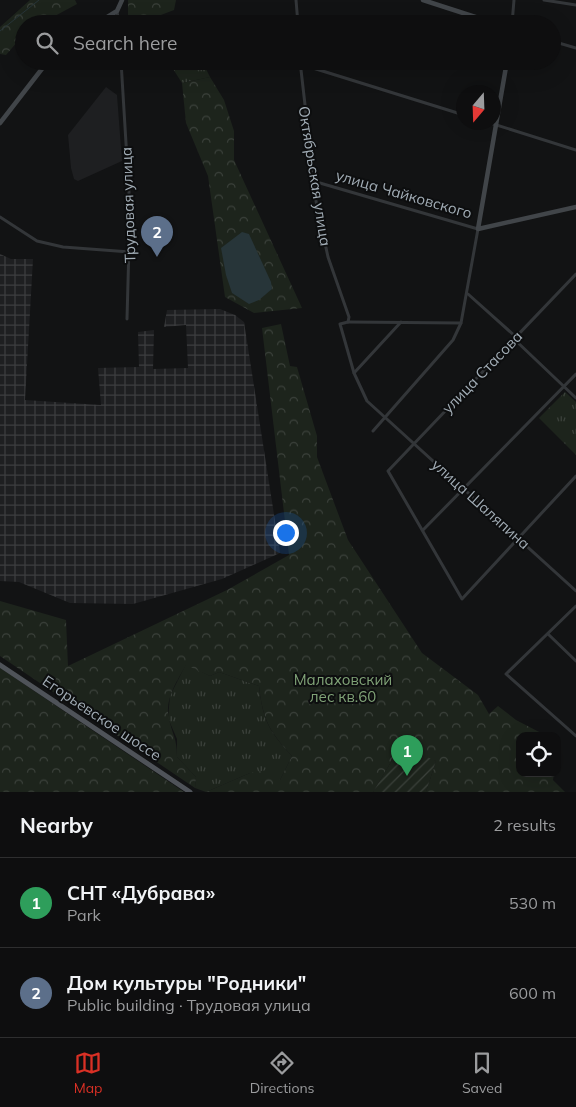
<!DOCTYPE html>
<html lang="en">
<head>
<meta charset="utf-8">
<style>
  :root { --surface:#0e0e0f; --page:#171718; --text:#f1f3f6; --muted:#9b9c9e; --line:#2e2e2f; --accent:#d93025 }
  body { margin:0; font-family:Mulish,sans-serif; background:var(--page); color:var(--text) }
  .controls { position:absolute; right:15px; bottom:15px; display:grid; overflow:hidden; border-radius:10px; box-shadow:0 5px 20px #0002 }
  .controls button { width:45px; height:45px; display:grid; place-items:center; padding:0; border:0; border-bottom:1px solid var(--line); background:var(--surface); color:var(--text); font:25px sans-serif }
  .compass { position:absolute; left:456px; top:85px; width:45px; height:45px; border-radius:50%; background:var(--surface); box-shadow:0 5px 20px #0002; rotate:199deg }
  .you { position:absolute; left:285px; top:532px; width:18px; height:18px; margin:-12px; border:4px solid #fff; border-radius:50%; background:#1a73e8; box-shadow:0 0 0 8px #1a73e833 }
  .badge { display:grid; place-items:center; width:32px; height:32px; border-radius:50%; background:var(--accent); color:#fff; font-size:16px; font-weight:700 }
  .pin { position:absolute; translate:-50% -41px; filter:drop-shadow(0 1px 2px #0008) }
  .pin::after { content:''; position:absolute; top:26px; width:18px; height:15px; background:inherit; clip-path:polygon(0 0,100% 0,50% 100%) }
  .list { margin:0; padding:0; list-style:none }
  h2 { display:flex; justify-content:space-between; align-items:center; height:65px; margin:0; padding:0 20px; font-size:21px }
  h2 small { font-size:16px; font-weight:400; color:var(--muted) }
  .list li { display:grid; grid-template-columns:32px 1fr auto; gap:15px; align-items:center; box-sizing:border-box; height:90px; padding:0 20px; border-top:1px solid var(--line) }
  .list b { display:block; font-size:19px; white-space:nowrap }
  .list p { margin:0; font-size:16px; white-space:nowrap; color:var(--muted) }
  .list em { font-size:16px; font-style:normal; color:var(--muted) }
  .icon { flex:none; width:28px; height:28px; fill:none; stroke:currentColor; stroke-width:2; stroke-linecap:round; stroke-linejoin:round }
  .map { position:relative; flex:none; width:576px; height:792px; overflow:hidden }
  .search { position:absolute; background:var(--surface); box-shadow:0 5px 20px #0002; left:15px; right:15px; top:15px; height:55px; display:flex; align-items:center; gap:12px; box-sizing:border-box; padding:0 18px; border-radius:28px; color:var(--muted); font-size:19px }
  .sheet { height:245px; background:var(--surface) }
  nav { display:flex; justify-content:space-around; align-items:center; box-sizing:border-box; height:70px; border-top:1px solid var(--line); background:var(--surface); font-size:14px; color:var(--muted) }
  nav a { display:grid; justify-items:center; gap:2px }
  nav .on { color:var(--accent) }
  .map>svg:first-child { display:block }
</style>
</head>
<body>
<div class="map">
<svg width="576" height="792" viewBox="0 0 576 792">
  <defs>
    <pattern id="industrial-grid" width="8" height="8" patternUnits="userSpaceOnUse" patternTransform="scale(1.25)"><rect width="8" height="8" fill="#1e1f21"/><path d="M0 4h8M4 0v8" fill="none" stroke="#3c3d3f"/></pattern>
    <pattern id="grass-tufts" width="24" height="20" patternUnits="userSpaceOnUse" patternTransform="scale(1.25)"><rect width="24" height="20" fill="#1d241c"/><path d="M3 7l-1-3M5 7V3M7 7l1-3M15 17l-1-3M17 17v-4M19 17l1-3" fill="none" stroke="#3b413b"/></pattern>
    <pattern id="forest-crowns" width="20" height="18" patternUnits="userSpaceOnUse" patternTransform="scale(1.25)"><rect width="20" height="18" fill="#1d241c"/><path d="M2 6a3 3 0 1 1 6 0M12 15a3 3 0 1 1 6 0" fill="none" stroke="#3b413b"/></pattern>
    <pattern id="garden-furrows" width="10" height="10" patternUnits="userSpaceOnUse" patternTransform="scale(1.25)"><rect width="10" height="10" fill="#1d241c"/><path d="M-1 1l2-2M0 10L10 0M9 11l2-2" fill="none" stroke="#3b413b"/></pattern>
  </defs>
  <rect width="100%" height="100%" fill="#121314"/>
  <polygon fill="#1e1f21" points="106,87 117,95 122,161 78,181 74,179 71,168 68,135"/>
  <polygon fill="url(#industrial-grid)" points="0,254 11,259 33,259 25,400 101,405 98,368 139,367 138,332 154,330 153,369 188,368 186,325 164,327 167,310 220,309 235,315 244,322 280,553 222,579 133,604 70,603 19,582 0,581"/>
  <g fill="url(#grass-tufts)">
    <polygon points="168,61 202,61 210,77 182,83"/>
    <polygon points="565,392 576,402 576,455 539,418"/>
    <path d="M186 664 210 676 219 672 259 686C263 721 269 731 292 756L280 780 250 773 206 792 195 788 196 777 177 757V739L168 718 170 696Z"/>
  </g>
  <g fill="url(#forest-crowns)">
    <polygon points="30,0 75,0 77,4 40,24 24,24 24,34 6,55 0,54 0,27"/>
    <polygon points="128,0 176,0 174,10 137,24 128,24"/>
    <polygon points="210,77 224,100 234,131 234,160 302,308 254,313 225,297 208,176 186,123 182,83"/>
    <path d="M281 324 290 366 297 367 317 436V457L348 540 422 653 478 695 489 714 498 706 516 720 543 734 540 736H520V773H554L553 780 565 792H426L436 761 397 752 373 792H206L250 773 267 770 280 780 292 756C269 731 263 720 259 686L219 672 210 676 186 665C177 681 164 700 169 719 173 736 177 739 177 757L196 777 195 788 0 656V601L66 620 68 666 227 590 289 555 262 328Z"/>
    <polygon points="0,668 184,792 0,792"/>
  </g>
  <polygon fill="url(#garden-furrows)" points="410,749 436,761 426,792 373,792 397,752"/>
  <polygon fill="#273539" points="242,232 249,234 271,282 272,289 259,300 249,304 232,293 226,275 221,248"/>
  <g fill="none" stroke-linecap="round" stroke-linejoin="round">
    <polyline stroke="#273539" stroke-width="1" points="0,31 39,0"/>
    <g stroke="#333639" stroke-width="3">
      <polyline points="296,0 298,24"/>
      <polyline points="544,0 576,5"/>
      <polyline points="117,11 119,24"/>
      <polyline points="512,24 514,0"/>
      <polyline points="552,41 576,48"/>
      <polyline points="121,61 130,209 127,319"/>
      <polyline points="300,61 316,201 328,257 349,317 348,322 340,324 354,373 367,401 576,591"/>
      <polyline points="300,64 464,115"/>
      <polyline points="487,122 576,150"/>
      <polyline points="313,181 478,229 461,323 453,340 373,431"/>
      <polyline points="0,217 37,241 63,247 130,252"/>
      <polyline points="576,274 388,471 462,599 576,476"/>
      <polyline points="468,294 516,337"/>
      <polyline points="348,322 461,323"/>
      <polyline points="514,339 576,398"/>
      <polyline points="354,373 401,322"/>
      <polyline points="423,530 576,374"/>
      <polyline points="576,606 506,674 576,736"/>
      <polyline points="548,634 576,661"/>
    </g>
    <g stroke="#414549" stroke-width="4.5">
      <polyline points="423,0 497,24"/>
      <polyline points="96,24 117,11 122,0"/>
      <polyline points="507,61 478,229 576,207"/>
      <polyline points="0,123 48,61"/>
    </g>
    <polyline stroke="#4f5359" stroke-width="5" points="0,665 190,792"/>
  </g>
  <g text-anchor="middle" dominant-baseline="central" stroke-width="4" stroke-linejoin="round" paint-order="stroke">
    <g font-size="15" fill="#a2adb6" stroke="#0d0e0f">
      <text transform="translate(315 176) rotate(81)">Октябрьская улица</text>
      <text transform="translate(404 194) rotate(16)">улица Чайковского</text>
      <text transform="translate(128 205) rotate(-92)">Трудовая улица</text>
      <text transform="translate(482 372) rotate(-46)">улица Стасова</text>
      <text transform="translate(481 504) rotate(42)">улица Шаляпина</text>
      <text transform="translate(102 718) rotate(34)">Егорьевское шоссе</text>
    </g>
    <g font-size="15" fill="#80a377" stroke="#0d0e0f">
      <text x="343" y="679">Малаховский<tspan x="343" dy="17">лес кв.60</tspan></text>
    </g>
  </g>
</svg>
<div class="controls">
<button><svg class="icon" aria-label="locate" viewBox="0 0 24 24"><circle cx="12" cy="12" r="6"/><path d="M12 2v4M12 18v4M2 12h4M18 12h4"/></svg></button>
</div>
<svg class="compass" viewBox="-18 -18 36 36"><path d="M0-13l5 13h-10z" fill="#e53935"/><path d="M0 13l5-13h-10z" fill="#9b9c9e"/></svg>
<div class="you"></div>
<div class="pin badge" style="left:407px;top:776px;background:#2e9e5b">1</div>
<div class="pin badge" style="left:157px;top:257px;background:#5c6f8a">2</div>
<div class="search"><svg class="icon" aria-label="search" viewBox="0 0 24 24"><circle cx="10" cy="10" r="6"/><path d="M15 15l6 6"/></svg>Search here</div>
</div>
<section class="sheet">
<h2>Nearby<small>2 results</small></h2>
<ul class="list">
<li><span class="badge" style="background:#2e9e5b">1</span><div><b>СНТ «Дубрава»</b><p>Park</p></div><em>530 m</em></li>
<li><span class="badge" style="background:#5c6f8a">2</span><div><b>Дом культуры &quot;Родники&quot;</b><p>Public building · Трудовая улица</p></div><em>600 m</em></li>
</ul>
</section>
<nav>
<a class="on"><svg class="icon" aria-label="map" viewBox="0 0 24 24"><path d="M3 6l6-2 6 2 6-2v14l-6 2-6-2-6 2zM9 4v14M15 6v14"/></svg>Map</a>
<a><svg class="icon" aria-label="directions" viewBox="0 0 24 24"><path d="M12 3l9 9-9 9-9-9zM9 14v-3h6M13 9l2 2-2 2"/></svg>Directions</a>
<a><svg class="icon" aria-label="saved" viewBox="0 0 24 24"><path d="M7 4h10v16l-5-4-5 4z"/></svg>Saved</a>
</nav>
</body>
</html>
